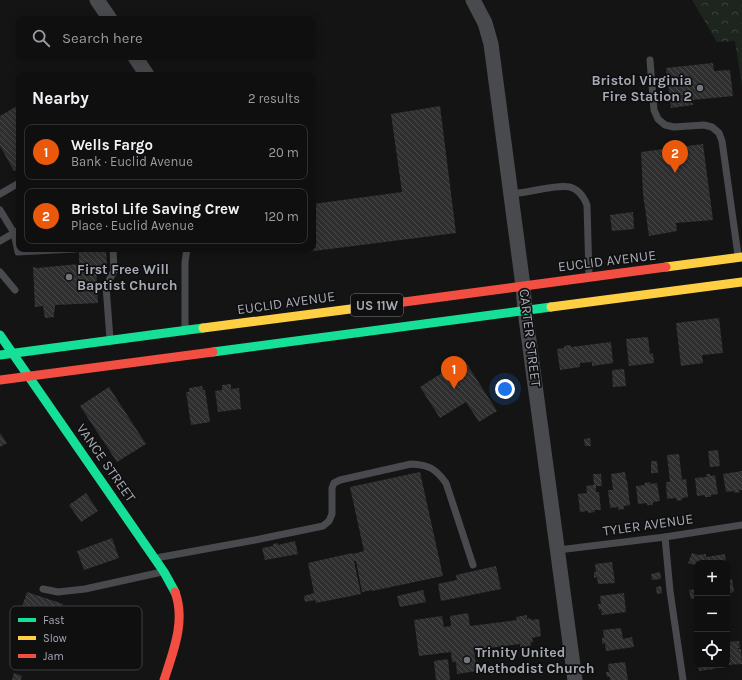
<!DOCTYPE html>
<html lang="en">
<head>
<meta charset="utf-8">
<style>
  :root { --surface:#0f0f10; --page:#181819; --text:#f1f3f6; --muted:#9b9c9f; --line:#2f2f30; --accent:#ea580c }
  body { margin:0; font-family:Karla,sans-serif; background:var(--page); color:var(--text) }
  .controls { position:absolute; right:12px; bottom:12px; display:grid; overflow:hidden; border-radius:8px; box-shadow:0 2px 10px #0003 }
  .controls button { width:36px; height:36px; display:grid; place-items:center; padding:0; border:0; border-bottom:1px solid var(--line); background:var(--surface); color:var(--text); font:20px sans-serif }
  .you { position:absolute; left:505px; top:389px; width:14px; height:14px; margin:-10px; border:3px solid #fff; border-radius:50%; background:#1a73e8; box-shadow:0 0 0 6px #1a73e833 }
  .badge { display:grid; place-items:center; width:26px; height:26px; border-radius:50%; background:var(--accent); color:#fff; font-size:13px; font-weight:700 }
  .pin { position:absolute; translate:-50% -33px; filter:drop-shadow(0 1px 2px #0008) }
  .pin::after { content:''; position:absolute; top:21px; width:14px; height:12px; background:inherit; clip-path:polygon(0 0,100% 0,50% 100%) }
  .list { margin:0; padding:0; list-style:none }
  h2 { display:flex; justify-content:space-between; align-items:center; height:52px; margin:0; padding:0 16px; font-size:17px }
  h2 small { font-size:13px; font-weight:400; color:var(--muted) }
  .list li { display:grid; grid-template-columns:26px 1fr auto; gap:12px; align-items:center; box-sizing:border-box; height:56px; margin:0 8px 8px; padding:0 8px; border:1px solid var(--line); border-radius:8px }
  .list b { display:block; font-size:15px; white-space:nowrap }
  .list p { margin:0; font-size:13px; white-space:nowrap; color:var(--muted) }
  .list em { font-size:13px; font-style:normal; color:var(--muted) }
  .icon { flex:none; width:22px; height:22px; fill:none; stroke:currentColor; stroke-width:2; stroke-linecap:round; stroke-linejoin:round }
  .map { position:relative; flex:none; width:742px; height:680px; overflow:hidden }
  .search { position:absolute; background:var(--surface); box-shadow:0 2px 10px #0003; left:16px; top:16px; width:300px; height:44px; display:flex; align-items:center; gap:10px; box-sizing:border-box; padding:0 14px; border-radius:8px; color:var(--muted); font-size:15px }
  .panel { position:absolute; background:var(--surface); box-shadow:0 2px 10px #0003; left:16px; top:72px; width:300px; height:180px; border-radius:8px }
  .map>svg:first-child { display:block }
</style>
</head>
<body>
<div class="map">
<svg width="742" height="680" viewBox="0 0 742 680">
  <defs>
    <pattern id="park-crowns" width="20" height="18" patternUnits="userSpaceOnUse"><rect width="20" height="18" fill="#1e251f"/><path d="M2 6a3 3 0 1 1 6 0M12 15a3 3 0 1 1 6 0" fill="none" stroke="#3c423d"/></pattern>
    <pattern id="building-back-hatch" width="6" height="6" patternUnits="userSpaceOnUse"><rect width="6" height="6" fill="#2f2f30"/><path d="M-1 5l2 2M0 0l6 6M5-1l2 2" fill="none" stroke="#4a4a4c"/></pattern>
  </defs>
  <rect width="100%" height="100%" fill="#141415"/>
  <polygon fill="url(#park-crowns)" points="692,0 742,0 742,86 735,41 717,42"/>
  <g fill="url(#building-back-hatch)">
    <polygon points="713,63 714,71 730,70 733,96 692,100 693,105 671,108 666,68"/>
    <polygon points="17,106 19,109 19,168 14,171 0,146 0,116"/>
    <polygon points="440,106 456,233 306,252 305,249 313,249 313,204 402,192 391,114"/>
    <polygon points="703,144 713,220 676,223 677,231 649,236 643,194 641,152"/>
    <polygon points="633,212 634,229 612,231 610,215"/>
    <polygon points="79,249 106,249 107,266 96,267 98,303 55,305 55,310 54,311 54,317 45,318 43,306 35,307 33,267 37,268 79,264"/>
    <polygon points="719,318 723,353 702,355 703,363 681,366 676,323"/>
    <polygon points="648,337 650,354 653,353 654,363 629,366 626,339"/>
    <polygon points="611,342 613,363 592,366 592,362 580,363 580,367 560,370 557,349 564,348 564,346 571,345 571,347"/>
    <polygon points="465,361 497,411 479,422 466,402 440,418 420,387 442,373 443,375"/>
    <polygon points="624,369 626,386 613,387 612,370"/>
    <polygon points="231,384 231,389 239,388 241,409 218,412 215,391 222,390 222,385"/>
    <polygon points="202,386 203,390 205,390 210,422 191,425 186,392 189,392 189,388"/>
    <polygon points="109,387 146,444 117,462 80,406"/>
    <polygon points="0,433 7,443 0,447"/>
    <polygon points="590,438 591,446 585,446 584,439"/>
    <polygon points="718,450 720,466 710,467 708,451"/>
    <polygon points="679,454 682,480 686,479 688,497 682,498 682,500 677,501 676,498 667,499 666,482 670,482 667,455"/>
    <polygon points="651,461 657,461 658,473 651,473"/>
    <polygon points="742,471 742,490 739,490 740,492 735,493 734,491 726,492 723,474"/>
    <polygon points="420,472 443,576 372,591 372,590 362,592 356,561 354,561 361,594 316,603 315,600 305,602 304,596 314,593 308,563 352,553 353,554 364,551 350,487"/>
    <polygon points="625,472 626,480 627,480 630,505 624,506 624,509 618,510 618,507 610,508 608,490 613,490 611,474"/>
    <polygon points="593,474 601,474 602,486 596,486 596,492 599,492 601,510 594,510 595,512 588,513 588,511 580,512 578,494 587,493 586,486 594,485"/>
    <polygon points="706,474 710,474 710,476 715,475 718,494 711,495 711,497 705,497 705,495 697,496 695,478 707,477"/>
    <polygon points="650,482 650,484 657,483 660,501 653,502 653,505 647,505 647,503 638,504 636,486 645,485 644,483"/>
    <polygon points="86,493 98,511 81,522 69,505"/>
    <polygon points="112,538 119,558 84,570 77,551"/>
    <polygon points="295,541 298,554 265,560 262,548 273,546 273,544 278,543 278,545"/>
    <polygon points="692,553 698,555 706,554 706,557 725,554 726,563 697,563 697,566 688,563"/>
    <polygon points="612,562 615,583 598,584 597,577 594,578 594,572 596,572 595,564"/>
    <polygon points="496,566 501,589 441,601 438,584 457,580 456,575"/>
    <polygon points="660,572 661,579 652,580 651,574"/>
    <polygon points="728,572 729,580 732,579 734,592 729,593 730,601 727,601 727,573"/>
    <polygon points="661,586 662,593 657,594 656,587"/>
    <polygon points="697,589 697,598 691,599 689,590"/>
    <polygon points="423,590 426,602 400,607 397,596"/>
    <polygon points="27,592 63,604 51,637 16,625"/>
    <polygon points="624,593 626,612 602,615 601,609 599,610 598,604 601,604 600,596"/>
    <polygon points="468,613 470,626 517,620 516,617 527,615 527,619 530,618 531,620 539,619 541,636 532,638 533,642 530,643 531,646 520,647 520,644 474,650 477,671 457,674 456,662 452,662 451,652 419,656 414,620 442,616 444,627 451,626 450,616"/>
    <polygon points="621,628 623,639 632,637 634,647 606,651 605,643 602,644 602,638 604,638 603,630"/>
    <polygon points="739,641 740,648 738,648 738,649 741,649 742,664 727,665 727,642"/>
    <polygon points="448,659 450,680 436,680 434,661"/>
    <polygon points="625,662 628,680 610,680 610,677 607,677 606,672 609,672 608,664"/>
    <polygon points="698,665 714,665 715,669 699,671"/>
    <polygon points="14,673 22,676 21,680 12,680"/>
  </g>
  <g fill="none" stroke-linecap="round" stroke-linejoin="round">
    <g stroke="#494a4d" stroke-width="7">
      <polyline points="650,60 654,110 658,119 665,125 674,127 704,125 712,127 719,133 722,141 738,255"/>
      <polyline points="0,194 19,183"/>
      <path d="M511 194C522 193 532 191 542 189 563 185 578 182 587 205L589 275"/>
      <polyline points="0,210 14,233 18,252 75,249"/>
      <polyline points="0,241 19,230"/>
      <polyline points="0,272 15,290"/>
      <polyline points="185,329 185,262 187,249"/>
      <polyline points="110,339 106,286 114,271 113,249"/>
      <polyline points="665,537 670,591 683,680"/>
      <polyline points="558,550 665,537 742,525"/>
      <path d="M156 558 255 540 323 526 329 521 332 514V488L334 483 340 480 411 464C429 465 435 468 446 483L473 565"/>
      <polyline points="43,589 58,592 85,589 162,572"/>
    </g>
    <g stroke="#494a4d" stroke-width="15">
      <polyline points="97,0 110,19"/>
      <polyline points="473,0 485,23 491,44 523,286 525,311 575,680"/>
      <polyline points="135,57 147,75"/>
    </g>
    <g stroke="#16e098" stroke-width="9">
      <polyline points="0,335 164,572 175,592"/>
      <polyline points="213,352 551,307"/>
      <polyline points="0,355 203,328"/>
    </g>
    <g stroke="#ffcf43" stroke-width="9">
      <polyline points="666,267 742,257"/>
      <polyline points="551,307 742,282"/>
      <polyline points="203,328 389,304"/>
    </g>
    <g stroke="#f24e42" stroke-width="9">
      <polyline points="389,304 666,267"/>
      <polyline points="0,380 213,352"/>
      <path d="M164 680C173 652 186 621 175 592"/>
    </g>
  </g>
  <g fill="#73767d" stroke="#0f0f10" stroke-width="1.5">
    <circle cx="700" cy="88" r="4"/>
    <circle cx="69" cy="277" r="4"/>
    <circle cx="467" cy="660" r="4"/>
  </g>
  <g text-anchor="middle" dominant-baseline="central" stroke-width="3.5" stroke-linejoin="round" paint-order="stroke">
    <rect fill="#0f0f10" stroke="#797c84" stroke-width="1" x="351" y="294" width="52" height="22" rx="3"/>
    <g font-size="13" font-weight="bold" fill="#a6aab5">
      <text x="377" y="305">US 11W</text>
    </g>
    <g font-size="14" font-weight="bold" fill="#a6aab5" stroke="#0f0f10" text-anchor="start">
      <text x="692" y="80" text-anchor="end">Bristol Virginia<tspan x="692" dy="16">Fire Station 2</tspan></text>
      <text x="77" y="269">First Free Will<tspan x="77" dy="16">Baptist Church</tspan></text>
      <text x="475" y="652">Trinity United<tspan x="475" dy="16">Methodist Church</tspan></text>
    </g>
    <g font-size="14" fill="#a6aab5" stroke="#0f0f10">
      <text transform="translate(607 261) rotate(-7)">EUCLID AVENUE</text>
      <text transform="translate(286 303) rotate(-8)">EUCLID AVENUE</text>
      <text transform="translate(530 338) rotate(83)">CARTER STREET</text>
      <text transform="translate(106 463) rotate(55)">VANCE STREET</text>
      <text transform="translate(648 525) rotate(-8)">TYLER AVENUE</text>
    </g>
  </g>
  <rect x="10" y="606" width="132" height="64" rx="6" fill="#0f0f10" stroke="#3c3e42" stroke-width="1"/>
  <rect x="18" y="618" width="18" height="4" fill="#16e098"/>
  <rect x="18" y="636" width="18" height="4" fill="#ffcf43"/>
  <rect x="18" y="654" width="18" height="4" fill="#f24e42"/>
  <g font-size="11" fill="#a6aab5">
    <text x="43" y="624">Fast</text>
    <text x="43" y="642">Slow</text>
    <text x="43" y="660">Jam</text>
  </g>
</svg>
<div class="controls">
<button>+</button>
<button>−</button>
<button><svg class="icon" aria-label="locate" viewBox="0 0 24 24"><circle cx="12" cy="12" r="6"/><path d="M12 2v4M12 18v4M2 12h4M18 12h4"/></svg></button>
</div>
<div class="you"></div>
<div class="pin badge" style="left:454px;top:389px">1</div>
<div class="pin badge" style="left:675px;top:173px">2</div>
<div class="search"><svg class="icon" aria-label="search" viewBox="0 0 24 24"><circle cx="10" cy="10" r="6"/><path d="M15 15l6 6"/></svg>Search here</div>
<section class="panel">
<h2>Nearby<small>2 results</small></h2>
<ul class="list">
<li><span class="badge">1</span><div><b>Wells Fargo</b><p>Bank · Euclid Avenue</p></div><em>20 m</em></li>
<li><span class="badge">2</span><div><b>Bristol Life Saving Crew</b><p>Place · Euclid Avenue</p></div><em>120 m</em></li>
</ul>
</section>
</div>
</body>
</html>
